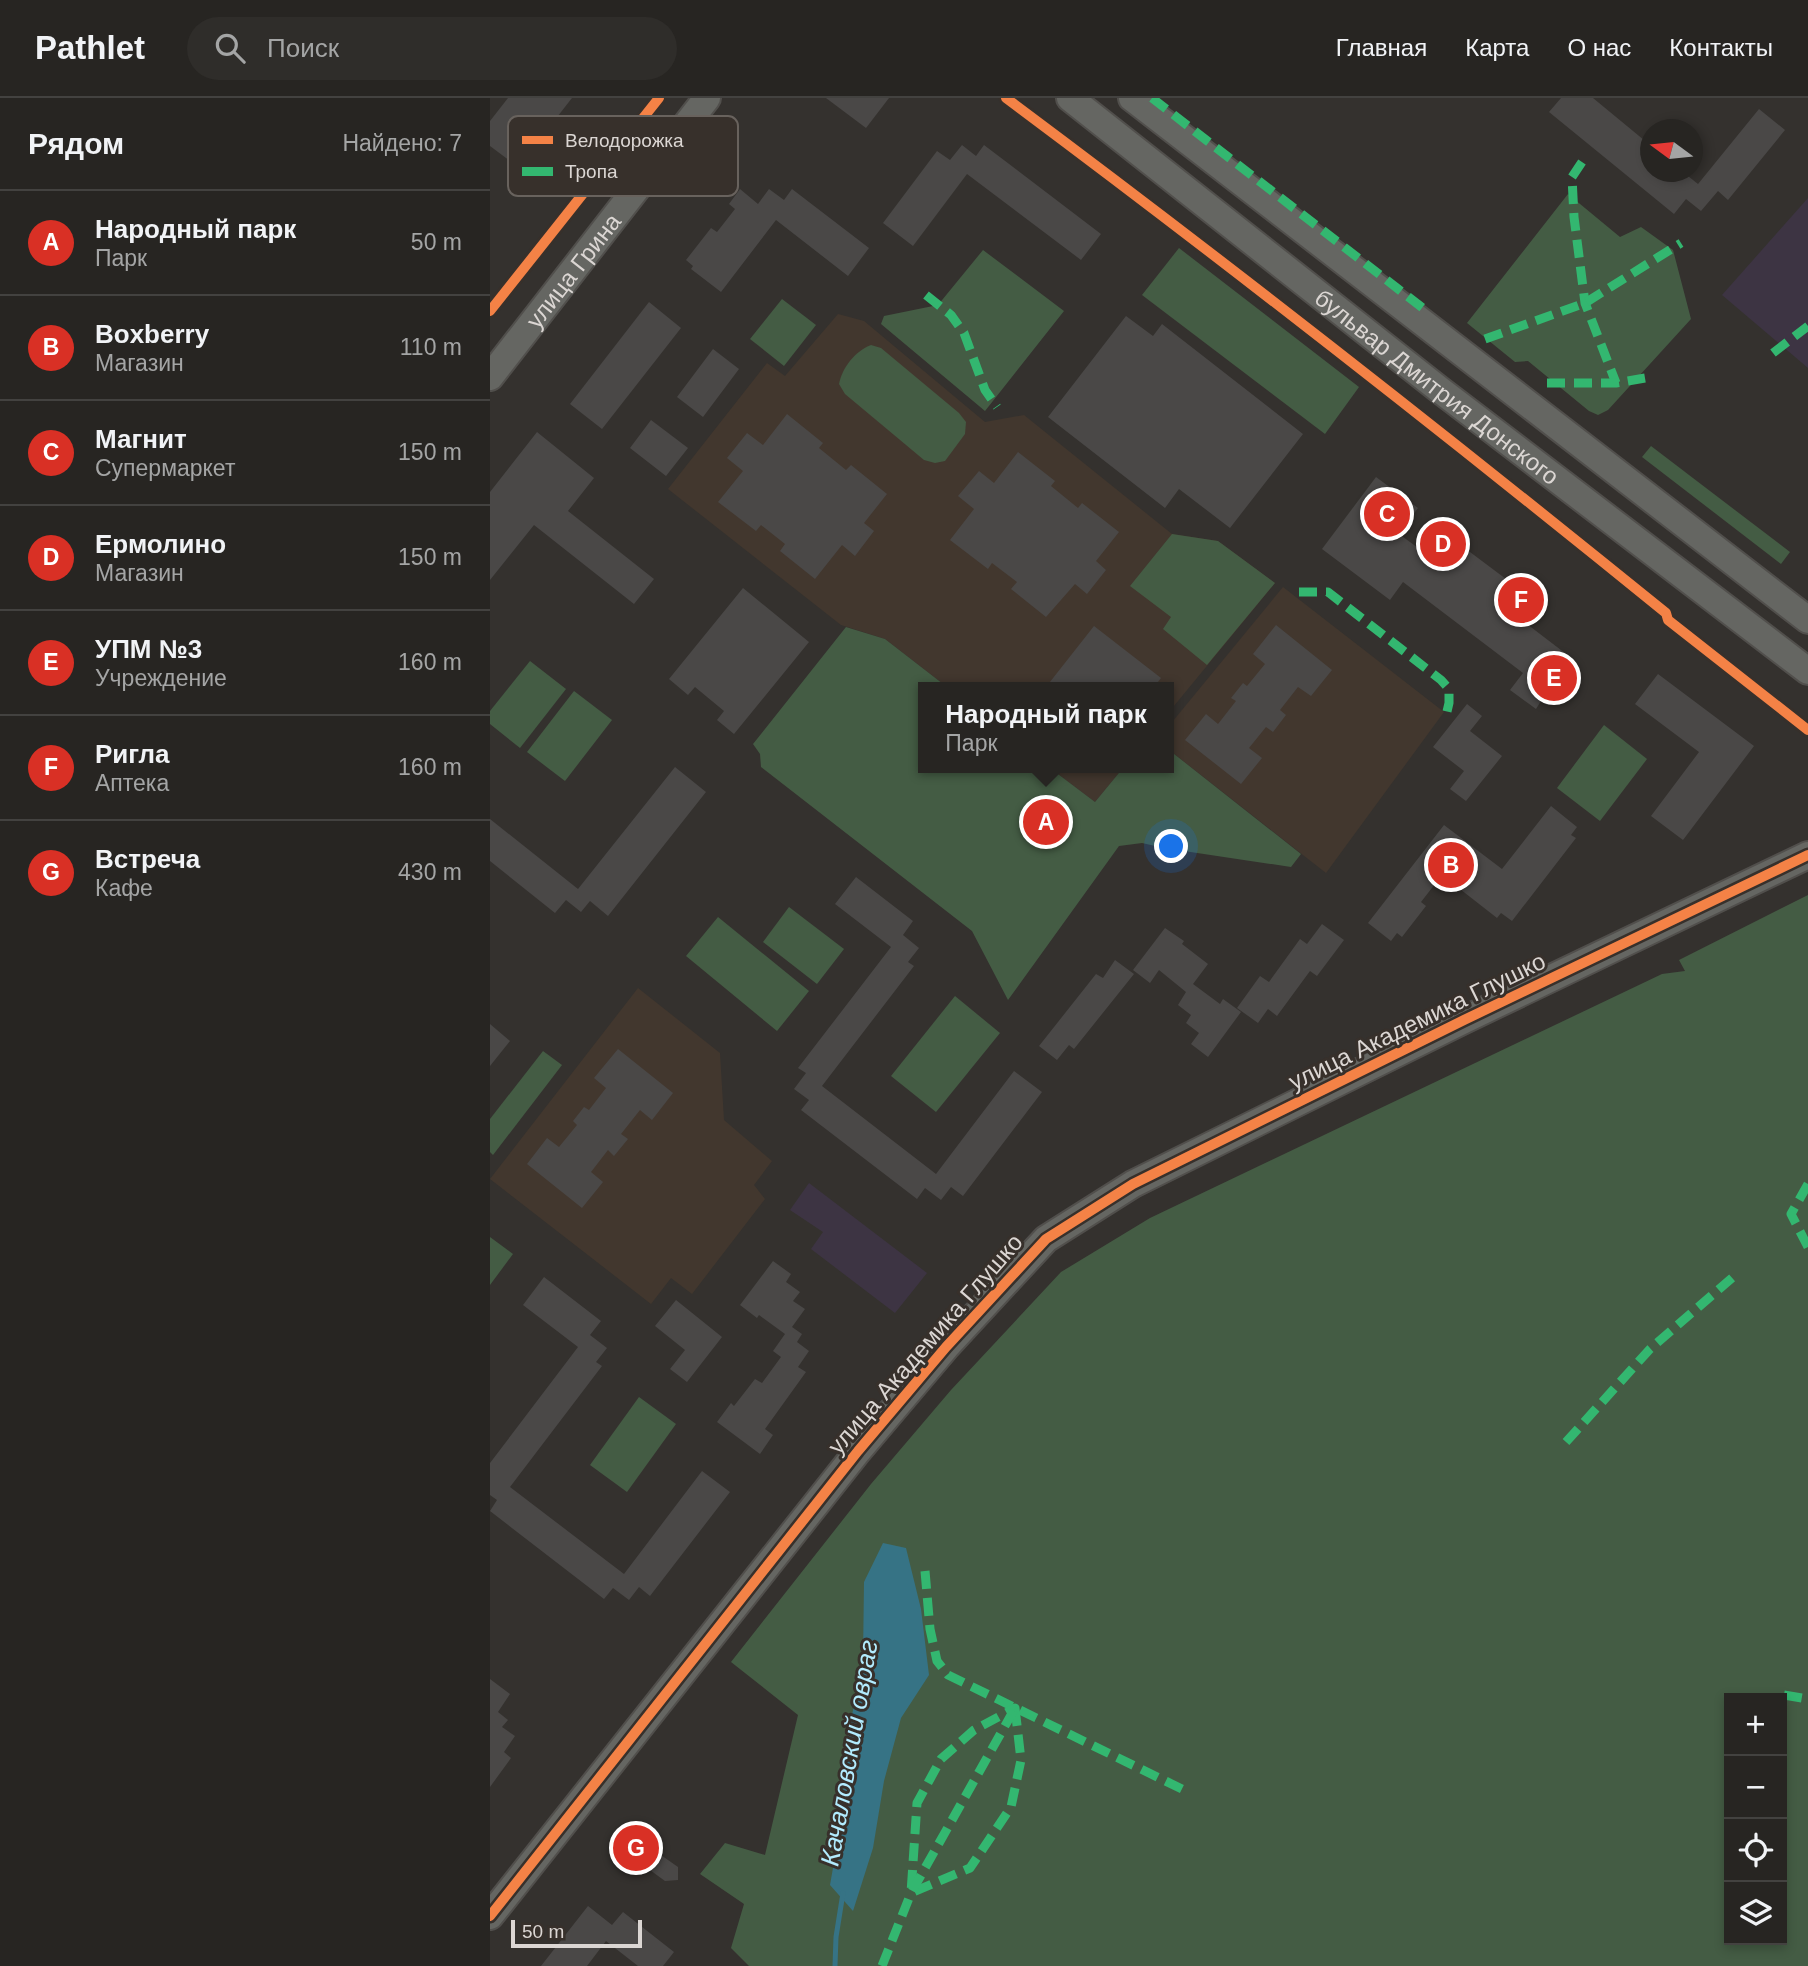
<!DOCTYPE html>
<html lang="ru">
<head>
<meta charset="utf-8">
<style>
  :root { --surface:#272522; --page:#2f2d2a; --text:#f1f3f6; --muted:#a4a5a5; --line:#434240; --accent:#d93025 }
  body { margin:0; font-family:Helvetica,sans-serif; background:var(--page); color:var(--text) }
  .controls { position:absolute; right:21px; bottom:21px; display:grid; overflow:hidden; border-radius:0px; box-shadow:0 4px 10px #0003 }
  .controls button { width:63px; height:63px; display:grid; place-items:center; padding:0; border:0; border-bottom:2px solid var(--line); background:var(--surface); color:var(--text); font:35px sans-serif }
  .compass { position:absolute; left:1150px; top:21px; width:63px; height:63px; border-radius:50%; background:var(--surface); box-shadow:0 4px 10px #0003; rotate:285deg }
  .scale { position:absolute; left:21px; bottom:18px; width:131px; box-sizing:border-box; padding-left:7px; border:4px solid #dbd6d3; border-top:0; font-size:19px; line-height:24px; white-space:nowrap; color:#dbd6d3; -webkit-text-stroke:5px #37302b; paint-order:stroke }
  .you { position:absolute; left:682px; top:749px; width:24px; height:24px; margin:-18px; border:5px solid #fff; border-radius:50%; background:#1a73e8; box-shadow:0 0 0 10px #1a73e833 }
  .badge { display:grid; place-items:center; width:46px; height:46px; border-radius:50%; background:var(--accent); color:#fff; font-size:23px; font-weight:700 }
  .pin { position:absolute; translate:-50% -50%; border:4px solid #fff; box-shadow:0 2px 7px #0006 }
  .popup { position:absolute; left:428px; top:584px; width:256px; height:91px; box-sizing:border-box; display:grid; place-content:center; border-radius:0px; background:var(--surface); filter:drop-shadow(0 2px 5px #0005); font-size:23px; white-space:nowrap; color:var(--muted) }
  .popup b { font-size:26px; color:var(--text) }
  .popup::after { content:''; position:absolute; left:50%; top:100%; margin-left:-14px; border:14px solid transparent; border-top-color:var(--surface) }
  .list { margin:0; padding:0; list-style:none }
  h2 { display:flex; justify-content:space-between; align-items:center; height:91px; margin:0; padding:0 28px; font-size:30px }
  h2 small { font-size:23px; font-weight:400; color:var(--muted) }
  .list li { display:grid; grid-template-columns:46px 1fr auto; gap:21px; align-items:center; box-sizing:border-box; height:105px; padding:0 28px; border-top:2px solid var(--line) }
  .list b { display:block; font-size:26px; white-space:nowrap }
  .list p { margin:0; font-size:23px; white-space:nowrap; color:var(--muted) }
  .list em { font-size:23px; font-style:normal; color:var(--muted) }
  .icon { flex:none; width:38px; height:38px; fill:none; stroke:currentColor; stroke-width:2; stroke-linecap:round; stroke-linejoin:round }
  .map { position:relative; flex:none; width:1318px; height:1868px; overflow:hidden }
  header { display:flex; align-items:center; gap:42px; box-sizing:border-box; height:98px; padding:0 35px; background:var(--surface); border-bottom:2px solid var(--line) }
  header strong { font-size:33px }
  nav { display:flex; gap:38px; margin-inline-start:auto; font-size:24px }
  .search { width:490px; height:63px; background:var(--page); display:flex; align-items:center; gap:18px; box-sizing:border-box; padding:0 24px; border-radius:38px; color:var(--muted); font-size:26px }
  main { display:flex }
  aside { flex:1; background:var(--surface) }
  .map>svg:first-child { display:block }
</style>
</head>
<body>
<header>
<strong>Pathlet</strong>
<div class="search"><svg class="icon" aria-label="search" viewBox="0 0 24 24"><circle cx="10" cy="10" r="6"/><path d="M15 15l6 6"/></svg>Поиск</div>
<nav><a>Главная</a><a>Карта</a><a>О нас</a><a>Контакты</a></nav>
</header>
<main>
<aside>
<h2>Рядом<small>Найдено: 7</small></h2>
<ul class="list">
<li><span class="badge">A</span><div><b>Народный парк</b><p>Парк</p></div><em>50 m</em></li>
<li><span class="badge">B</span><div><b>Boxberry</b><p>Магазин</p></div><em>110 m</em></li>
<li><span class="badge">C</span><div><b>Магнит</b><p>Супермаркет</p></div><em>150 m</em></li>
<li><span class="badge">D</span><div><b>Ермолино</b><p>Магазин</p></div><em>150 m</em></li>
<li><span class="badge">E</span><div><b>УПМ №3</b><p>Учреждение</p></div><em>160 m</em></li>
<li><span class="badge">F</span><div><b>Ригла</b><p>Аптека</p></div><em>160 m</em></li>
<li><span class="badge">G</span><div><b>Встреча</b><p>Кафе</p></div><em>430 m</em></li>
</ul>
</aside>
<div class="map">
<svg width="1318" height="1868" viewBox="0 0 1318 1868">
  <rect width="100%" height="100%" fill="#34312e"/>
  <g fill="#3d3443">
    <polygon points="1318,100 1318,270 1232,197"/>
    <polygon points="319,1085 437,1175 405,1215 321,1151 333,1134 300,1112"/>
  </g>
  <g fill="#42372e">
    <polygon points="348,216 374,223 495,324 534,317 682,436 728,443 785,485 679,614 678,589 457,589 395,541 351,527 178,391 277,265 295,278"/>
    <polygon points="793,489 954,614 836,775 679,652 678,629"/>
    <polygon points="560,670 633,670 605,704"/>
    <polygon points="148,890 230,955 234,1022 282,1063 264,1087 275,1101 202,1196 181,1180 161,1206 0,1081"/>
  </g>
  <g fill="#445c44" fill-rule="evenodd">
    <polygon points="1078,96 1130,139 1151,129 1183,152 1201,221 1118,312 1108,317 1099,313 1038,263 1025,264 977,225"/>
    <polygon points="689,150 869,289 835,336 652,197"/>
    <polygon points="493,152 574,213 495,313 391,226 394,218 448,207"/>
    <polygon points="292,201 326,227 294,268 260,241"/>
    <path d="M381 247 391 250 469 315 476 324 475 336 455 363 445 365 434 362 355 296 349 286C352 270 365 253 381 247Z"/>
    <polygon points="1161,348 1300,454 1291,466 1152,359"/>
    <polygon points="682,436 728,443 785,485 717,567 673,531 681,519 640,488"/>
    <polygon points="356,529 395,541 457,589 434,589 434,670 560,670 605,704 633,670 678,670 679,652 811,756 801,769 674,750 652,745 629,748 518,902 482,833 271,669 270,656 263,646"/>
    <polygon points="40,563 76,591 30,650 0,626 0,613"/>
    <polygon points="84,593 122,622 75,683 37,654"/>
    <polygon points="1114,627 1157,661 1110,723 1067,690"/>
    <path d="M1318 797V1868H259L241 1850 254 1806 210 1776 235 1745 275 1757 308 1617 241 1564 381 1386 461 1292 571 1174 660 1120 1172 876 1195 873 1189 862ZM1239 1600H1292V1842H1239Z"/>
    <polygon points="299,809 354,851 327,886 273,844"/>
    <polygon points="228,819 319,893 287,933 196,858"/>
    <polygon points="465,898 510,935 446,1014 401,978"/>
    <polygon points="53,953 72,967 3,1057 0,1054 0,1021"/>
    <polygon points="0,1139 23,1156 0,1187"/>
    <polygon points="149,1299 186,1326 137,1394 100,1367"/>
  </g>
  <polygon fill="#367385" points="393,1445 416,1450 431,1511 439,1577 411,1620 394,1683 383,1750 363,1813 340,1787 350,1730 358,1638 373,1560 374,1484"/>
  <g fill="none" stroke-linecap="round" stroke-linejoin="round">
    <polyline stroke="#367385" stroke-width="5" points="345,1868 346,1839 353,1795"/>
  </g>
  <g fill="#4a4847">
    <polygon points="18,0 82,0 28,69 0,48 0,23"/>
    <polygon points="336,0 399,0 376,30"/>
    <polygon points="1071,0 1103,0 1160,47 1160,74 1193,74 1208,86 1269,11 1295,32 1238,102 1228,93 1211,113 1196,101 1184,116 1059,14"/>
    <polygon points="472,47 486,58 494,47 611,136 591,162 477,76 423,148 393,125 447,53 460,62"/>
    <polygon points="250,91 268,106 279,91 294,102 302,91 379,150 358,178 286,122 231,194 201,171 203,168 196,162 221,130 227,134 245,111 239,106"/>
    <polygon points="159,204 191,230 112,331 80,306"/>
    <polygon points="636,218 663,238 672,226 813,336 740,430 689,391 675,410 558,319"/>
    <polygon points="223,251 249,271 213,319 187,299"/>
    <polygon points="297,316 333,345 329,350 356,372 361,367 397,396 374,425 384,433 365,458 352,447 325,481 290,453 295,446 271,427 266,433 228,404 253,373 237,360 257,335 273,347"/>
    <polygon points="161,322 198,350 176,378 140,350"/>
    <polygon points="47,334 104,380 78,413 164,481 144,506 44,427 0,482 0,394"/>
    <polygon points="528,354 565,383 561,388 588,410 592,405 629,434 606,463 616,472 597,496 585,486 556,519 521,491 527,484 502,465 498,471 460,442 484,411 468,398 489,373 504,385"/>
    <polygon points="886,379 928,410 909,436 935,455 952,433 1048,505 1033,523 1084,562 1072,579 1076,582 1057,607 1051,603 1046,611 1020,592 1033,575 913,484 900,502 832,451"/>
    <polygon points="253,490 319,544 244,636 227,622 234,613 205,589 198,597 179,581"/>
    <polygon points="786,527 842,572 821,598 808,589 790,612 796,617 783,634 776,629 759,650 772,660 751,686 695,642 716,616 728,626 746,603 741,600 753,585 757,588 775,566 763,556"/>
    <polygon points="604,528 671,580 664,589 556,589"/>
    <polygon points="1168,576 1264,648 1193,742 1161,718 1209,654 1145,606"/>
    <polygon points="977,606 992,618 980,633 1012,658 976,703 960,691 974,673 943,649"/>
    <polygon points="185,669 216,694 118,818 100,803 91,814 76,802 65,815 0,763 0,721 88,791"/>
    <polygon points="1061,708 1087,729 1081,737 1086,740 1022,823 1011,815 1007,820 952,777 931,804 936,808 912,839 907,835 901,843 878,825 954,727 1012,771"/>
    <polygon points="366,779 423,823 413,837 429,850 418,864 424,868 332,988 446,1076 524,973 552,994 473,1098 461,1089 451,1102 435,1090 427,1101 311,1012 319,1002 304,991 316,975 308,970 401,849 345,806"/>
    <polygon points="832,826 854,842 827,878 820,873 787,918 778,911 768,925 747,910 770,878 779,884 810,841 817,846"/>
    <polygon points="675,830 694,843 692,846 718,866 703,886 730,906 733,901 751,914 718,959 701,946 709,935 696,925 701,917 688,907 696,894 669,872 660,885 643,872"/>
    <polygon points="625,862 644,876 584,951 579,947 567,962 549,948 606,876 613,880"/>
    <polygon points="0,926 20,943 0,968"/>
    <polygon points="128,951 183,995 162,1022 150,1012 131,1036 138,1041 124,1058 118,1052 101,1074 113,1084 92,1110 37,1066 57,1040 69,1049 87,1027 83,1023 94,1009 99,1012 116,990 104,980"/>
    <polygon points="283,1163 301,1176 296,1184 310,1194 303,1203 315,1211 302,1229 312,1236 307,1244 319,1253 308,1269 316,1274 275,1331 283,1337 270,1356 227,1324 241,1305 244,1308 265,1281 272,1285 291,1259 283,1253 295,1236 269,1217 267,1220 250,1207"/>
    <polygon points="54,1179 111,1223 100,1237 117,1250 106,1264 112,1268 20,1389 134,1476 212,1373 240,1394 160,1498 149,1489 139,1502 123,1490 114,1501 0,1413 7,1402 0,1397 0,1365 88,1249 33,1207"/>
    <polygon points="186,1202 232,1239 197,1284 180,1271 195,1252 165,1228"/>
    <polygon points="0,1581 20,1596 8,1614 18,1622 12,1629 25,1638 14,1654 21,1660 0,1689"/>
    <polygon points="148,1741 188,1769 188,1782 175,1783 138,1756 138,1744"/>
    <polygon points="98,1808 122,1827 133,1814 184,1854 173,1868 148,1868 116,1843 97,1868 51,1868"/>
  </g>
  <g fill="none" stroke-linecap="round" stroke-linejoin="round">
    <defs>
      <g id="secondary">
        <path id="s1" d="M580 0 950 292 1318 573"/>
        <polyline points="642,0 1318,522"/>
        <path id="s2" d="M0 279 217 0"/>
        <polyline points="0,1818 368,1353 456,1249 556,1141 643,1086 974,922 1318,757"/>
      </g>
    </defs>
    <use href="#secondary" stroke="#514f4c" stroke-width="30"/>
    <use href="#secondary" stroke="#656662" stroke-width="26"/>
    <g stroke="#33b770" stroke-width="9" stroke-dasharray="18 9" stroke-linecap="butt">
      <polyline points="662,0 934,211"/>
      <polyline points="1092,64 1082,79 1084,119 1095,205 1126,285"/>
      <polyline points="436,197 461,217 474,235 495,292 507,309"/>
      <polyline points="995,241 1095,205 1191,145"/>
      <polyline points="1283,255 1318,228"/>
      <polyline points="1057,285 1126,285 1155,280"/>
      <polyline points="809,494 838,494 951,582 959,591 959,605 955,622"/>
      <polyline points="1318,1086 1301,1116 1318,1149"/>
      <polyline points="1076,1344 1160,1251 1243,1179"/>
      <polyline points="435,1473 440,1531 447,1563 458,1577 696,1693"/>
      <polyline points="1294,1597 1318,1601"/>
      <polygon points="525,1610 531,1662 521,1709 480,1770 421,1795 427,1705 451,1661 484,1632"/>
      <polyline points="392,1868 421,1795 525,1610"/>
    </g>
    <defs>
      <g id="cycleway">
        <path d="M516 0C740 167 959 339 1176 515L1178 522 1318 632"/>
        <polyline points="0,213 169,0"/>
        <polyline points="0,1818 368,1353 456,1249 556,1141 643,1086 974,922 1318,757"/>
      </g>
    </defs>
    <use href="#cycleway" stroke="#37302b" stroke-width="15"/>
    <use href="#cycleway" stroke="#f48246" stroke-width="10"/>
  </g>
  <g text-anchor="middle" dominant-baseline="central" stroke-width="6" stroke-linejoin="round" paint-order="stroke">
    <g font-size="24" fill="#dbd6d3" stroke="#37302b">
      <text stroke="none"><textPath href="#s2" startOffset="135">улица Грина</textPath></text>
      <text stroke="none"><textPath href="#s1" startOffset="467">бульвар Дмитрия Донского</textPath></text>
      <text transform="translate(927 923) rotate(-26)">улица Академика Глушко</text>
      <text transform="translate(435 1246) rotate(-49)">улица Академика Глушко</text>
    </g>
    <g font-size="26" font-style="italic" fill="#b2ebfe" stroke="#37302b">
      <text transform="translate(359 1655) rotate(-80)">Качаловский овраг</text>
    </g>
  </g>
  <rect x="18" y="18" width="230" height="80" rx="10" fill="#37302b" stroke="#68625d" stroke-width="2"/>
  <rect x="32" y="38" width="31" height="8" fill="#f48246"/>
  <rect x="32" y="69" width="31" height="9" fill="#33b770"/>
  <g font-size="19" fill="#dbd6d3">
    <text x="75" y="49">Велодорожка</text>
    <text x="75" y="80">Тропа</text>
  </g>
</svg>
<div class="controls">
<button>+</button>
<button>−</button>
<button><svg class="icon" aria-label="locate" viewBox="0 0 24 24"><circle cx="12" cy="12" r="6"/><path d="M12 2v4M12 18v4M2 12h4M18 12h4"/></svg></button>
<button><svg class="icon" aria-label="layers" viewBox="0 0 24 24"><path d="M12 4l9 5-9 5-9-5zM3 14l9 5 9-5"/></svg></button>
</div>
<svg class="compass" viewBox="-18 -18 36 36"><path d="M0-13l5 13h-10z" fill="#e53935"/><path d="M0 13l5-13h-10z" fill="#a4a5a5"/></svg>
<div class="scale">50 m</div>
<div class="you"></div>
<div class="pin badge" style="left:556px;top:724px">A</div>
<div class="popup"><b>Народный парк</b>Парк</div>
<div class="pin badge" style="left:961px;top:767px">B</div>
<div class="pin badge" style="left:897px;top:416px">C</div>
<div class="pin badge" style="left:953px;top:446px">D</div>
<div class="pin badge" style="left:1064px;top:580px">E</div>
<div class="pin badge" style="left:1031px;top:502px">F</div>
<div class="pin badge" style="left:146px;top:1750px">G</div>
</div>
</main>
</body>
</html>
